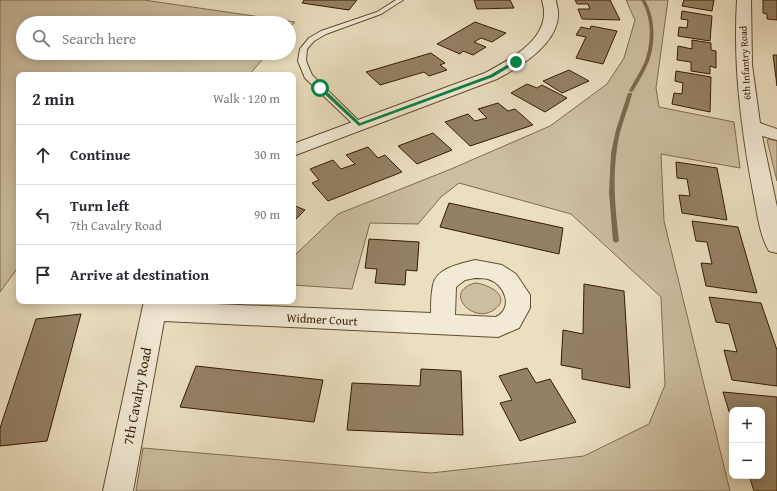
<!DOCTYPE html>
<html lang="en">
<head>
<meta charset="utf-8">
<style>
  :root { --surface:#fff; --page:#f2f2f3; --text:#2b2b33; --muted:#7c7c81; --line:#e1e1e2 }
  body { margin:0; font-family:"Gentium Book Plus",serif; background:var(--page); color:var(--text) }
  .controls { position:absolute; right:12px; bottom:12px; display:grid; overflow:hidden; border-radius:8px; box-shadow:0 2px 10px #0003 }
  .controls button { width:36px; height:36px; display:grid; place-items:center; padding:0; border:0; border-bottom:1px solid var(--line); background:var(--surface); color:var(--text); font:20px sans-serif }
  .stop { position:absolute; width:12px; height:12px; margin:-9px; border:3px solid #0b8043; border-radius:50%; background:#fff }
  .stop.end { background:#0b8043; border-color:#fff; box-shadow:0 1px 4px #0008 }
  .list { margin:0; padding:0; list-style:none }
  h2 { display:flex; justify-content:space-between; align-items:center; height:52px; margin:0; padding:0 16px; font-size:17px }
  h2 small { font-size:13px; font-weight:400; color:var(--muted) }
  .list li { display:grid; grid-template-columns:26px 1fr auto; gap:12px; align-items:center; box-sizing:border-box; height:60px; padding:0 16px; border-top:1px solid var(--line) }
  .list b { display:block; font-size:15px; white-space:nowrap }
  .list p { margin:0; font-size:13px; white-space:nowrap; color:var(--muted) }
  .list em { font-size:13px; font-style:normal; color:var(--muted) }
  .icon { flex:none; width:22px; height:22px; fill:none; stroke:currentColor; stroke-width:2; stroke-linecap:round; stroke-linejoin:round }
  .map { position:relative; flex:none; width:777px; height:491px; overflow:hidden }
  .search { position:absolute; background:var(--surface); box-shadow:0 2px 10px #0003; left:16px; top:16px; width:280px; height:44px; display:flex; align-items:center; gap:10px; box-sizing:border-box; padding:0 14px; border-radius:22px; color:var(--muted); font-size:15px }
  .panel { position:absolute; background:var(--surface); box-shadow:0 2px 10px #0003; left:16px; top:72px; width:280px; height:232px; border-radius:8px }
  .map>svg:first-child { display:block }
</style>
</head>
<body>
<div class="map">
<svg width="777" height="491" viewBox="0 0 777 491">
  <rect width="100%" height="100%" fill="#ebdfc0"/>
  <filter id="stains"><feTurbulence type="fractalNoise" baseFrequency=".005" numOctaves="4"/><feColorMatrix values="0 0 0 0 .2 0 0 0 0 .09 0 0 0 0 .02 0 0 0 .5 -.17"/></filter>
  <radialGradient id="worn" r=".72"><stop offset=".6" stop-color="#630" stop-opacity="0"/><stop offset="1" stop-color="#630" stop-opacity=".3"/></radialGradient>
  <g fill="#ccbe9f" stroke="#816c50">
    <polygon points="0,0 144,0 295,22 289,28 289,23 23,23 23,53 268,53 249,75 19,75 19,266 0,292"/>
    <polygon points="626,0 668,0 656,88 659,107 734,122 740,168 661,154 664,221 730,491 136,491 143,448 431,473 584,456 649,424 665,385 661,297 571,214 459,183 441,197 418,224 370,223 352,289 293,285 293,257 338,214 451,169 550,126 607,84 624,58 635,20"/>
    <polygon points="769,139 777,141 777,181 767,140"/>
    <path d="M475 283C488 284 512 296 495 309 475 326 441 292 475 283Z"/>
  </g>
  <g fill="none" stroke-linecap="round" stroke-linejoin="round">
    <g fill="#7d684c" fill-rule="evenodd">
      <path d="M641 0H645C655 17 656 42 649 61 645 71 639 81 633 91L631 92 629 91C634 81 641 71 645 61 652 42 652 17 641 0Z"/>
      <path d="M628 93H632V94C628 110 621 125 618 142 612 174 615 209 619 241L616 243 613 241 609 192 611 153 616 130Z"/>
    </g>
  </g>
  <g fill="#948164" stroke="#361b00">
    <polygon points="304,0 357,0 349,10 302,3"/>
    <polygon points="474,0 510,0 514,8 477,9"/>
    <polygon points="575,0 610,0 620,20 582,19 578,9 590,9 588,4 577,4"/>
    <polygon points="684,0 714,0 712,11 682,6"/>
    <polygon points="763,0 777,0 777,20 767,19 767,14 763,13"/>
    <polygon points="682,11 712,16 710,41 678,36 679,27 687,28 688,20 681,19"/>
    <polygon points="475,22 506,33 492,42 481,38 474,42 486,47 473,55 463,51 460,54 437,44"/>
    <polygon points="591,26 617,31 603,64 576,58 586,37 576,35 581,27 590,29"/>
    <polygon points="692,40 711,43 711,50 716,51 716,68 710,66 710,74 691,71 691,62 677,60 678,46 692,49"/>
    <polygon points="431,53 445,63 440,65 447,70 429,76 424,72 380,85 366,72"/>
    <polygon points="773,55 777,55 777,86"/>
    <polygon points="569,70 589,81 562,93 543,81"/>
    <polygon points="676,71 711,77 710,112 672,104 674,93 682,94 683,83 675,81"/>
    <polygon points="527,84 537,88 542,85 567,98 545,112 511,93"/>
    <polygon points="498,103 508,111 515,109 533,125 470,146 445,122 468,114 475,121 487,118 478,109"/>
    <polygon points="433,133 452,150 417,164 398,146"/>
    <polygon points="368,147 378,158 385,155 402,172 328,201 312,183 319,180 310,169 333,160 341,169 355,164 346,155"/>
    <polygon points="676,162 717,168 727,220 682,213 679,195 690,196 687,179 677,178"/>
    <polygon points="449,203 563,228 559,254 440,227"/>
    <polygon points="293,205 305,210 293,222"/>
    <polygon points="692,221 738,227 757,293 706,286 701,263 712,264 707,242 696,241"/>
    <polygon points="369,239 419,242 417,271 406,270 405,285 375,283 377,269 365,268"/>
    <polygon points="584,284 624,291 630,388 582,379 582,369 561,365 563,330 583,334"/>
    <polygon points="709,297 761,303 777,350 777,386 732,380 724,350 737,352 729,324 716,322"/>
    <polygon points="81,314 47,441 0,446 0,428 36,319"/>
    <polygon points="196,366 323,380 314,422 180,407"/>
    <polygon points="527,368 536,383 550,379 576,422 520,441 500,403 512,400 499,376"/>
    <polygon points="421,369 461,371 463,435 347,430 352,383 420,386"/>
    <polygon points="723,392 777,397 777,491 754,491 749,476 762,476 762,410 732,410 732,421"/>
  </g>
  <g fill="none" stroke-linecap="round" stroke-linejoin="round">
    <defs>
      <polygon id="service" points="396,0 403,0 381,14 326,34 314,41 307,49 306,61 312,75 363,125 359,128 356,127 305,78 298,61 300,49 309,38 321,31 377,12"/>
      <g id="minor">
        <path d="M542 0H556C556 4 558 8 558 12 560 43 520 67 497 79L293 156V144L485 73C507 61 545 42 544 12 544 8 543 4 542 0Z"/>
        <path d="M737 0H751L752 65 760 123 777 129V140L762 136 777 207V253L769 251C759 234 757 211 753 192 741 128 733 65 737 0Z"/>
        <path d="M475 260 502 265 516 274 530 295V308L519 328 498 337 164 321 133 491H103L144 301 431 313C431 304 431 294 433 285 437 267 461 264 475 260ZM475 278C479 278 484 278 488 279 505 284 514 308 496 317L455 315 456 287 465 280Z"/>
      </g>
    </defs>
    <use href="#service" stroke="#634c30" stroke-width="2"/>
    <use href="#minor" stroke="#634c30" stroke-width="2"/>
    <use href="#service" fill="#f2ead6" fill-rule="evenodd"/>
    <use href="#minor" fill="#f2ead6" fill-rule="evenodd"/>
  </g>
  <polygon fill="#0b8043" points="514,61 518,62 493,77 359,126 318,88 322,87 360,123 490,75"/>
  <g text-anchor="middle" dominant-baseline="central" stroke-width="3.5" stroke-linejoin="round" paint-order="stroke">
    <g font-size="10" fill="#361b00" stroke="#f2ead6">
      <text transform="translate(745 63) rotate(-93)">6th Infantry Road</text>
    </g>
    <g font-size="12" fill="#361b00" stroke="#f2ead6">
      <text transform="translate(322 319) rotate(3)">Widmer Court</text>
    </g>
    <g font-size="14" fill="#361b00" stroke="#f2ead6">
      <text transform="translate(137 396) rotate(-79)">7th Cavalry Road</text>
    </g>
  </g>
  <rect width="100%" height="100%" filter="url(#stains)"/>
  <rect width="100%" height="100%" fill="url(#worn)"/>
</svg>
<div class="controls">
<button>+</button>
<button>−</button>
</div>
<div class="stop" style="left:320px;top:88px"></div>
<div class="stop end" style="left:516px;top:62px"></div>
<div class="search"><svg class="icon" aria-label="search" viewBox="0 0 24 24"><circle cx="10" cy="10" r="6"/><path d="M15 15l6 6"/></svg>Search here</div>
<section class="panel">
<h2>2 min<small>Walk · 120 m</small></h2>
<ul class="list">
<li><svg class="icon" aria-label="ahead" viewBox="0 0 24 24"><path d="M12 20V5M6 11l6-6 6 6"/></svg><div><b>Continue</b></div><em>30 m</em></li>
<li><svg class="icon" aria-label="left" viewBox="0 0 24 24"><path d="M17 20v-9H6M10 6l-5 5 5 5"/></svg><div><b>Turn left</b><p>7th Cavalry Road</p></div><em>90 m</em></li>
<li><svg class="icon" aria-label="arrive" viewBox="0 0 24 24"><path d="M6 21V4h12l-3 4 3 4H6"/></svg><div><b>Arrive at destination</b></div></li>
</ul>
</section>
</div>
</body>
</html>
